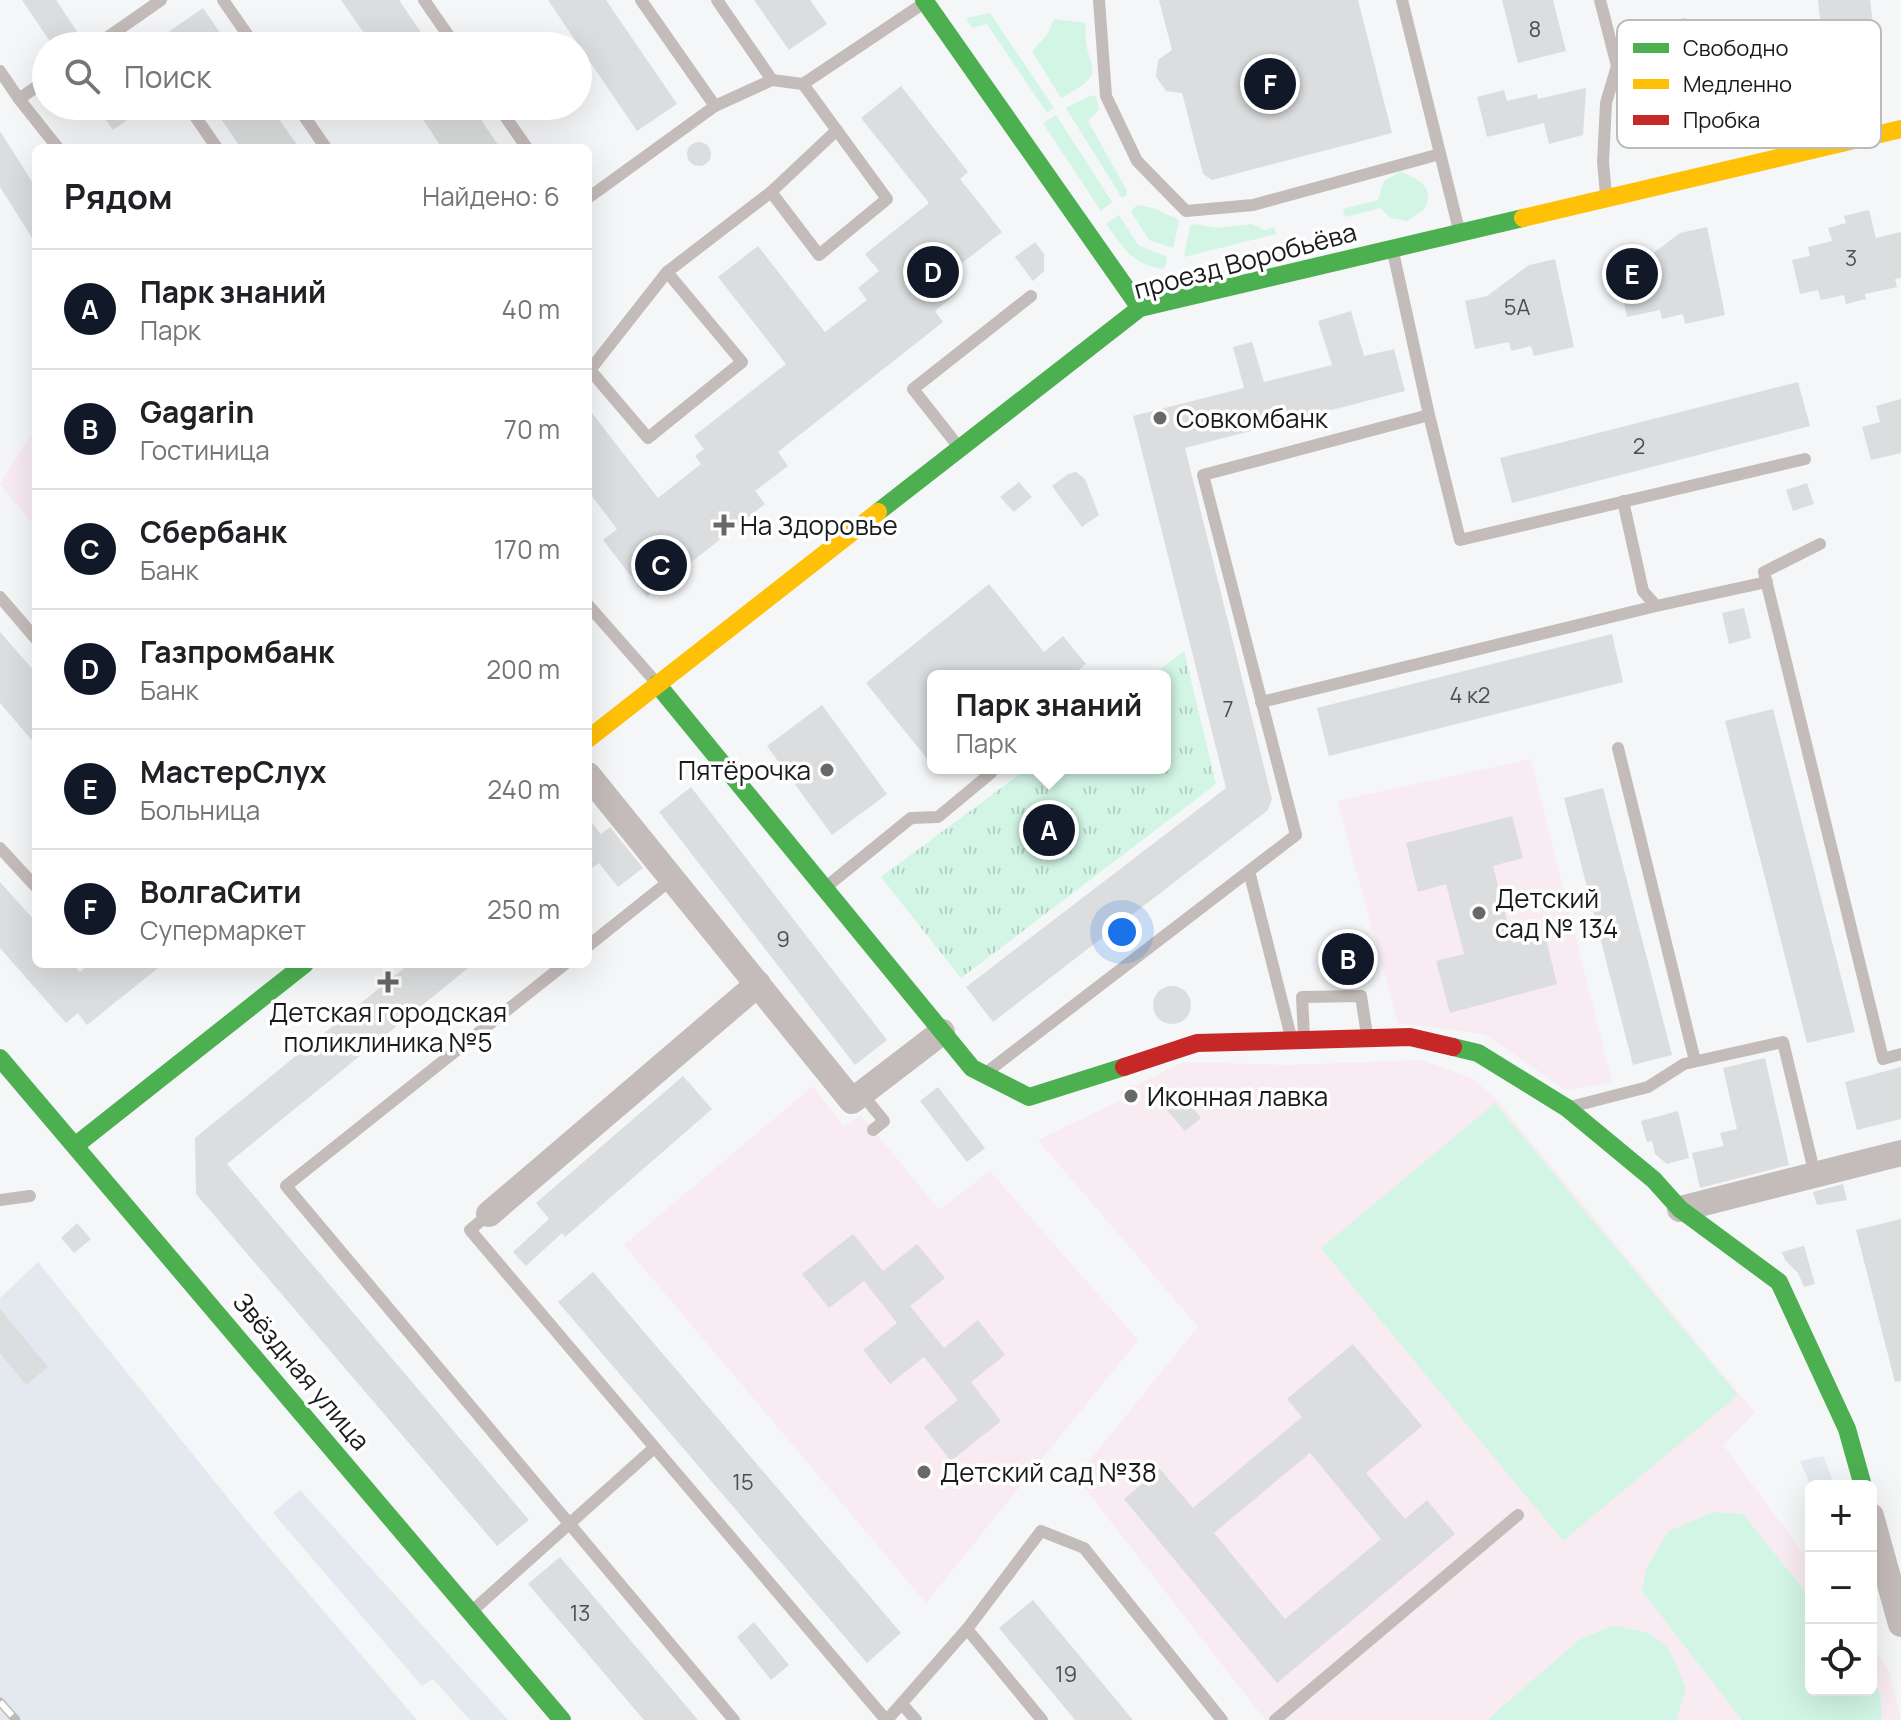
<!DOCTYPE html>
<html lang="ru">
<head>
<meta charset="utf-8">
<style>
  :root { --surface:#fff; --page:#f6f6f6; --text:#202124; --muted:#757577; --line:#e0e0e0; --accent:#111827 }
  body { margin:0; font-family:Manrope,sans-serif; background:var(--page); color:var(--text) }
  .controls { position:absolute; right:24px; bottom:24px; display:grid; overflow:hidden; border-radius:12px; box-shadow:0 8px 32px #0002 }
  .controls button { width:72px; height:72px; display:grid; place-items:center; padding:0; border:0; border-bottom:2px solid var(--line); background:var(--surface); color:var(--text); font:40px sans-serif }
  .you { position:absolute; left:1122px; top:932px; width:28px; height:28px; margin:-20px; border:6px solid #fff; border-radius:50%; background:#1a73e8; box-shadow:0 0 0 12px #1a73e833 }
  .badge { display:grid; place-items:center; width:52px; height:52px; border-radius:50%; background:var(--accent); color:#fff; font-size:26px; font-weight:700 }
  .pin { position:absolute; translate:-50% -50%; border:4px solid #fff; box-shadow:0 2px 8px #0006 }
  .popup { position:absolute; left:927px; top:670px; width:244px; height:104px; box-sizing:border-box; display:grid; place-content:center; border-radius:12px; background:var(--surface); filter:drop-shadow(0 2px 6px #0005); font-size:26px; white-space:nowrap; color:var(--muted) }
  .popup b { font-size:30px; color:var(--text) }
  .popup::after { content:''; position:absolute; left:50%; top:100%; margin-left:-16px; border:16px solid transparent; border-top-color:var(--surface) }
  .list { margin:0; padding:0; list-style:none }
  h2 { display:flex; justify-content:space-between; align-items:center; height:104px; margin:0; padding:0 32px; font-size:34px }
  h2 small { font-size:26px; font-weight:400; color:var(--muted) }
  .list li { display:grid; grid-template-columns:52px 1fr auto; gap:24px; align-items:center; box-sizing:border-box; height:120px; padding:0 32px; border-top:2px solid var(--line) }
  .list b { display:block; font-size:30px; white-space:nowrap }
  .list p { margin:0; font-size:26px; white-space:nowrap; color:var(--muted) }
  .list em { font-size:26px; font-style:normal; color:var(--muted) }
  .icon { flex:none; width:44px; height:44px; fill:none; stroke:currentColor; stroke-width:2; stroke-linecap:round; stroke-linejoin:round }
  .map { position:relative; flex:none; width:1901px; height:1720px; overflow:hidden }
  .search { position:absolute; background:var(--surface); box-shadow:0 8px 32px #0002; left:32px; top:32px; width:560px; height:88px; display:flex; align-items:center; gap:20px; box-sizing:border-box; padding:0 28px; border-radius:44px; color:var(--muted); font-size:30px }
  .panel { position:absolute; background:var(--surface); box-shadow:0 8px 32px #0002; left:32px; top:144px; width:560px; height:824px; border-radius:12px }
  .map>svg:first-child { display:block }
</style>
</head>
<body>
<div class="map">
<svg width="1901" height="1720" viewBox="0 0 1901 1720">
  <defs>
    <pattern id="park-tufts" width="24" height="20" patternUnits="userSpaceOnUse" patternTransform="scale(2)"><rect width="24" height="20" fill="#d2f5e6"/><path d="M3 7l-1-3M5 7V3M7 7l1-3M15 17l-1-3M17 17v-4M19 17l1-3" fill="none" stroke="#b4d1c5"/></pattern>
  </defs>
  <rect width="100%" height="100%" fill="#f4f6f8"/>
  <g fill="#e4e9f0">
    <polygon points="38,1262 244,1518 417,1720 0,1720 0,1298"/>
    <polygon points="1823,1456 1835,1486 1811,1486 1800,1461"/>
    <polygon points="300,1490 508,1720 470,1720 433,1679 422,1686 273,1513"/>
  </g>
  <g fill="#f8ecf2">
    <polygon points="36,426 36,528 0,484"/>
    <polygon points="1531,759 1612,1082 1566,1090 1484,1034 1398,1023 1337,801"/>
    <polygon points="1422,1060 1473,1079 1497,1100 1755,1413 1723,1445 1811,1564 1811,1690 1871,1690 1871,1645 1889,1670 1901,1720 1265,1720 1076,1477 1198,1327 1038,1140 1123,1099 1119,1093 1132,1084 1134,1086 1184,1062 1287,1065"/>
    <polygon points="813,1086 844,1127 861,1115 939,1210 990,1171 1138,1340 926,1603 624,1245"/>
  </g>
  <g fill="#d2f5e6">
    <polygon points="990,13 1054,108 1047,113 987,24 972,28 966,18"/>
    <path d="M1054 19 1086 23C1080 69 1117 69 1061 98L1032 51 1047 35Z"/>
    <polygon points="1092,95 1096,97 1099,109 1088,121 1127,191 1127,195 1122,198 1066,108"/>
    <polygon points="1056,115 1112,202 1101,211 1043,123"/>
    <path d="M1400 172C1415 176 1438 189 1424 209 1421 213 1412 217 1408 221L1390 218 1381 208 1345 217 1343 209 1378 200 1384 181Z"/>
    <polygon points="1137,205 1153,208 1177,219 1179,222 1173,248 1149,240 1131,211"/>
    <path d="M1119 215 1138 245 1167 257 1164 269C1132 265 1125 249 1106 224Z"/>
    <polygon points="1195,224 1218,228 1252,224 1265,230 1274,227 1276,234 1184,257 1190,226"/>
    <polygon points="1495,1103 1738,1395 1563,1541 1321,1248"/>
    <path d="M1714 1512 1743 1514 1811 1599V1690H1871V1677C1880 1689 1883 1705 1881 1720H1742L1642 1591 1646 1568 1669 1531Z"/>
    <polygon points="1612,1626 1647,1632 1668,1647 1686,1688 1676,1720 1487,1720 1579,1640"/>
  </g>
  <polygon fill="url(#park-tufts)" points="1184,651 1216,784 961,978 881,877 1028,768 1165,768 1165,676 1151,676"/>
  <g fill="#dcddde" fill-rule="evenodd">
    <polygon points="22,0 56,0 78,33 60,46 53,46"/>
    <polygon points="341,0 399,0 430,46 373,46"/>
    <polygon points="548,0 606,0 677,104 637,131"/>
    <polygon points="754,0 810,0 827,24 789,50"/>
    <polygon points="1159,0 1358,0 1392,133 1212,180 1203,174 1182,93 1166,91 1156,77 1158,60 1172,50"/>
    <polygon points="1502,0 1553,0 1566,51 1518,63"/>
    <polygon points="1818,0 1870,0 1874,33 1822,39"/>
    <polygon points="203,8 229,46 171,46 164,35"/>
    <polygon points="1686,18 1690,50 1666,53 1662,22"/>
    <polygon points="901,86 968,172 960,179 1002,232 944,277 957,293 935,311 943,322 778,452 788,466 755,491 765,504 647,597 603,540 617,529 588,491 588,408 658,498 701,464 695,456 704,449 694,436 786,364 718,277 758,246 825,332 867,300 858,288 879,271 865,254 929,203 861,118"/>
    <polygon points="1586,88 1583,135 1549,144 1544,123 1487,137 1477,97 1504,90 1507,101 1537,94 1538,99"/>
    <polygon points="96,106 147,106 113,130"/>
    <polygon points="212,106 270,106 299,148 241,148"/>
    <polygon points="414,106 472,106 500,148 442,148"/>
    <polygon points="0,131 36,188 36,244 0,187"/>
    <circle cx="699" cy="154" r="12"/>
    <polygon points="1869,210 1876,238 1901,232 1901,278 1895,279 1897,287 1865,294 1866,299 1846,304 1844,295 1821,300 1818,290 1800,294 1792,260 1810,256 1808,247 1832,241 1828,228 1846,223 1844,216"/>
    <polygon points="1707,227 1725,315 1685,324 1683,314 1662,319 1660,310 1627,317 1617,269 1639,264 1680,233"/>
    <polygon points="1035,242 1044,254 1044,271 1033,281 1015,257"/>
    <polygon points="1555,259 1574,347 1534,356 1531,346 1511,351 1509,342 1475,349 1465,301 1487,296 1529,265"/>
    <polygon points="1351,311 1364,356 1394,349 1405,391 1185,448 1272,799 1268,810 993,1022 966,987 1226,788 1133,416 1244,388 1233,347 1252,342 1264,382 1332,365 1318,321"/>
    <polygon points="1798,382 1810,426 1512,503 1500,458"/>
    <polygon points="1901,399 1901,453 1871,460 1862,427 1880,422 1876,406"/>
    <polygon points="1076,472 1085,479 1099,515 1082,527 1052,486 1068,474"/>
    <polygon points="1019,482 1032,497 1014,512 1000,497"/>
    <polygon points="1807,483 1814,504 1793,511 1786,490"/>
    <polygon points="989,584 1044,652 1063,636 1086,664 1071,676 933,676 933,766 866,683"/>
    <polygon points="1744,608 1751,638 1729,644 1722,613"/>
    <polygon points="0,632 36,673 36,745 0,703"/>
    <polygon points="1612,634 1623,682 1329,756 1317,708"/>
    <polygon points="822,705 887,794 832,835 767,746"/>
    <polygon points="1773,709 1855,1032 1807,1043 1725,721"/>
    <polygon points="691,787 887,1040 855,1065 659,812"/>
    <polygon points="1603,788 1672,1055 1633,1065 1564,798"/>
    <polygon points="1512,816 1523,858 1493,866 1513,943 1545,935 1557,984 1450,1013 1436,961 1464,954 1446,884 1418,892 1406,843"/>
    <polygon points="588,818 601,834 610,827 643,868 618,887 599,863 588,871"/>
    <polygon points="0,882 36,922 36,964 73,964 80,972 90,964 163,964 87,1025 78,1013 66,1023 0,948"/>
    <polygon points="1357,935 1369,973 1339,983 1326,945"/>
    <polygon points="409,964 473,964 227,1164 529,1520 497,1546 196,1194 195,1138"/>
    <circle cx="1172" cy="1005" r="19"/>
    <polygon points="1765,1058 1789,1165 1700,1188 1692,1153 1724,1146 1720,1133 1737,1129 1723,1068"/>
    <polygon points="1901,1067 1901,1119 1857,1130 1845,1082"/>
    <polygon points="683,1076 712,1109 565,1237 562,1233 526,1266 513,1252 549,1219 536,1203"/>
    <polygon points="938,1087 985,1148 967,1162 920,1101"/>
    <polygon points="1175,1087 1201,1118 1185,1131 1159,1101"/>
    <polygon points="1678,1111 1689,1158 1667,1164 1655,1154 1652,1141 1647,1142 1641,1121"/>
    <polygon points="1843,1184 1847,1200 1817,1205 1813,1192"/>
    <polygon points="1901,1219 1901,1381 1895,1382 1856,1230"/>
    <polygon points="77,1223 91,1239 74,1253 61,1238"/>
    <polygon points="853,1234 883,1271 917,1244 945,1278 910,1306 944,1348 978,1320 1005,1355 971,1382 1001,1421 951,1461 924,1427 958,1400 924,1357 890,1384 863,1350 897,1323 864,1281 829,1308 802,1274"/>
    <polygon points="1804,1246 1815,1284 1804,1287 1798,1273 1785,1260 1782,1252"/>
    <polygon points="593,1272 901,1633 867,1663 558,1302"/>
    <polygon points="0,1309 48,1367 26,1385 0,1353"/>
    <path d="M1353 1344 1422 1426 1366 1473 1405 1519 1427 1500 1455 1534 1277 1683 1124 1499 1160 1469 1193 1508 1302 1417 1287 1399ZM1310 1453 1381 1539 1285 1619 1214 1533Z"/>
    <polygon points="560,1557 632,1642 698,1720 644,1720 528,1584"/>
    <polygon points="1033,1600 1133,1720 1075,1720 999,1628"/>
    <polygon points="754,1622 789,1665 771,1680 737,1637"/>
  </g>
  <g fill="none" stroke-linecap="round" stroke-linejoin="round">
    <g stroke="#c4bcba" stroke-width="12">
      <polyline points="223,0 255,46"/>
      <polyline points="424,0 456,46"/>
      <polyline points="641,0 715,106"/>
      <polyline points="717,0 772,80"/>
      <polyline points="1099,0 1106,96 1137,161 1186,211 1253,205 1440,154"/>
      <polyline points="1402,0 1459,230"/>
      <polyline points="1600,0 1617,66 1606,103 1603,162 1606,195"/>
      <polyline points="144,42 146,46"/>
      <polyline points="95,46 161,0"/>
      <polyline points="0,71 19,99"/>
      <polyline points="46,80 19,99 58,148"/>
      <polyline points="188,106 217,148"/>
      <polyline points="297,106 326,148"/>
      <polyline points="498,106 527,148"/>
      <polyline points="771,192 837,130"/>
      <polyline points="588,198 715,106 772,80 803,84 921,5"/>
      <polyline points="590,370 667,272"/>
      <polyline points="588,371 590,370 648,438 742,362 667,272 771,192 819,255 887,199 803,84"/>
      <polyline points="1429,415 1460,540 1805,459"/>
      <polyline points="958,446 913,389 1031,296"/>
      <polyline points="1623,501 1643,591 1656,606 1767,582"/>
      <polyline points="1820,544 1764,572 1883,1059 1901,1054"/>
      <polyline points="0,597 36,639"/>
      <polyline points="588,605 654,680"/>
      <polyline points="1261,702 1656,606"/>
      <polyline points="1618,748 1695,1061"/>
      <polyline points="0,848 36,887"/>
      <polyline points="1249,871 1291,1037"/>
      <polyline points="826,887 911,818 938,817 991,773"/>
      <polyline points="588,946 672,879"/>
      <polyline points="565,964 286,1186 734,1720"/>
      <polyline points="1304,1037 1302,997 1361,996 1367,1035"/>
      <polyline points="987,1072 1296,835 1203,475 1429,415 1393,252"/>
      <polyline points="862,1094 884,1121 873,1130"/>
      <polyline points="1574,1106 1648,1087 1684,1064 1783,1042 1815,1175"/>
      <polyline points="0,1200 30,1196"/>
      <polyline points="489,1214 470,1230 886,1720"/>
      <polyline points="472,1611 654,1448"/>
      <polyline points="967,1629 1042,1720"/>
      <polyline points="902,1704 916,1720"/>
      <polyline points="887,1720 967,1629 1041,1531 1084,1548 1222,1720"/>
      <polyline points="1275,1720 1518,1515"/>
    </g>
    <g stroke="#c4bcba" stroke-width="26">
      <polyline points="588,775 852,1101 942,1032"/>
      <polyline points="1680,1209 1901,1153"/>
      <polyline points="489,1214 758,984"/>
      <polyline points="1871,1516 1901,1624"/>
    </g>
    <g stroke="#4caf50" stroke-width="18">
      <polyline points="924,0 1140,308"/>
      <polyline points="878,512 1140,308 1523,218"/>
      <polyline points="657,684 972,1068 1029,1097 1124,1067"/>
      <polyline points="1453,1047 1478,1053 1567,1108 1654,1180 1680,1209 1779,1282 1847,1429 1863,1486"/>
      <polyline points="0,1058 562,1720"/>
      <polyline points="76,1145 305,964"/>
    </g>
    <g stroke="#ffc107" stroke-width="18">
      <polyline points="1523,218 1901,129"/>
      <polyline points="588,739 878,512"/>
    </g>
    <polyline stroke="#c62828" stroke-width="18" points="1124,1067 1197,1043 1410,1037 1453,1047"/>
    <defs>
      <polyline id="rail" points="0,1702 16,1720"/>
    </defs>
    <use href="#rail" stroke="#bdbab8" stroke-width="9"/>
    <use href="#rail" stroke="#fff" stroke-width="6" stroke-dasharray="18" stroke-linecap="butt"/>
  </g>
  <g fill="#66686a" stroke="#fff" stroke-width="3">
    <circle cx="1160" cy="418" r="8"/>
    <path d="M720 513h8v8h8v8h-8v8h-8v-8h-8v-8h8z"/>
    <circle cx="827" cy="770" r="8"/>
    <circle cx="1479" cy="913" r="8"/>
    <path d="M384 970h8v8h8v8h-8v8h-8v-8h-8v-8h8z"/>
    <circle cx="1131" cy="1096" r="8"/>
    <circle cx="924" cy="1472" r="8"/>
  </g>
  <g text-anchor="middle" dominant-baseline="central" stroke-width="7" stroke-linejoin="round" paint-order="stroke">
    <g font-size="22" fill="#4c4e4f">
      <text x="1535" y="29">8</text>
      <text x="1851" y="258">3</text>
      <text x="1517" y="307">5А</text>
      <text x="1639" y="446">2</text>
      <text x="1470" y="695">4 к2</text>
      <text x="1228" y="709">7</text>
      <text x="783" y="939">9</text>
      <text x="743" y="1482">15</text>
      <text x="580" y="1613">13</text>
      <text x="1066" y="1674">19</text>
    </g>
    <g font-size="26" fill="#1a1b1d" stroke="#fff">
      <text transform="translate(1245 260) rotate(-15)">проезд Воробьёва</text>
      <text transform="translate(302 1371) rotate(50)">Звёздная улица</text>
    </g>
    <g font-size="26" fill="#1a1b1d" stroke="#fff" text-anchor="start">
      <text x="1176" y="418">Совкомбанк</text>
      <text x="740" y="525">На Здоровье</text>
      <text x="811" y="770" text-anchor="end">Пятёрочка</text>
      <text x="1495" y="898">Детский<tspan x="1495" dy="30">сад № 134</tspan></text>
      <text x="388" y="1012" text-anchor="middle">Детская городская<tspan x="388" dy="30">поликлиника №5</tspan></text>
      <text x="1147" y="1096">Иконная лавка</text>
      <text x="940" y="1472">Детский сад №38</text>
    </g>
  </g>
  <rect x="1617" y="20" width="264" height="128" rx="12" fill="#fff" stroke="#babbbb" stroke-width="2"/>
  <rect x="1633" y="43" width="36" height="10" fill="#4caf50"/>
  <rect x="1633" y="79" width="36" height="10" fill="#ffc107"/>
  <rect x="1633" y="115" width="36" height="10" fill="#c62828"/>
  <g font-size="22" fill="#1a1b1d">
    <text x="1683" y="56">Свободно</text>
    <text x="1683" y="92">Медленно</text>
    <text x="1683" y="128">Пробка</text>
  </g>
</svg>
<div class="controls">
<button>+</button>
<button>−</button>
<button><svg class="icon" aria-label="locate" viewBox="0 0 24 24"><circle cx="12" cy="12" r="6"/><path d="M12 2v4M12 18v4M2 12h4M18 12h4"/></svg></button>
</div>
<div class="you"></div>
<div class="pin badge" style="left:1049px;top:830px">A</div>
<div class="popup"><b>Парк знаний</b>Парк</div>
<div class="pin badge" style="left:1348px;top:959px">B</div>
<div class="pin badge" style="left:661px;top:565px">C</div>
<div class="pin badge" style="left:933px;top:272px">D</div>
<div class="pin badge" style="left:1632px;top:274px">E</div>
<div class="pin badge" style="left:1270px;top:84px">F</div>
<div class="search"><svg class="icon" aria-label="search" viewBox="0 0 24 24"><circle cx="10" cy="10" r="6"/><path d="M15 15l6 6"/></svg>Поиск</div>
<section class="panel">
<h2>Рядом<small>Найдено: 6</small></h2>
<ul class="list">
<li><span class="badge">A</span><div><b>Парк знаний</b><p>Парк</p></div><em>40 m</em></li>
<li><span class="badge">B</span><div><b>Gagarin</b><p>Гостиница</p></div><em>70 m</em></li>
<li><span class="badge">C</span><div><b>Сбербанк</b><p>Банк</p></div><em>170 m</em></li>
<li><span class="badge">D</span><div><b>Газпромбанк</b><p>Банк</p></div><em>200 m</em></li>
<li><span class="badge">E</span><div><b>МастерСлух</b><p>Больница</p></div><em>240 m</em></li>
<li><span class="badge">F</span><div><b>ВолгаСити</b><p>Супермаркет</p></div><em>250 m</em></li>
</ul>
</section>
</div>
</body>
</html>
